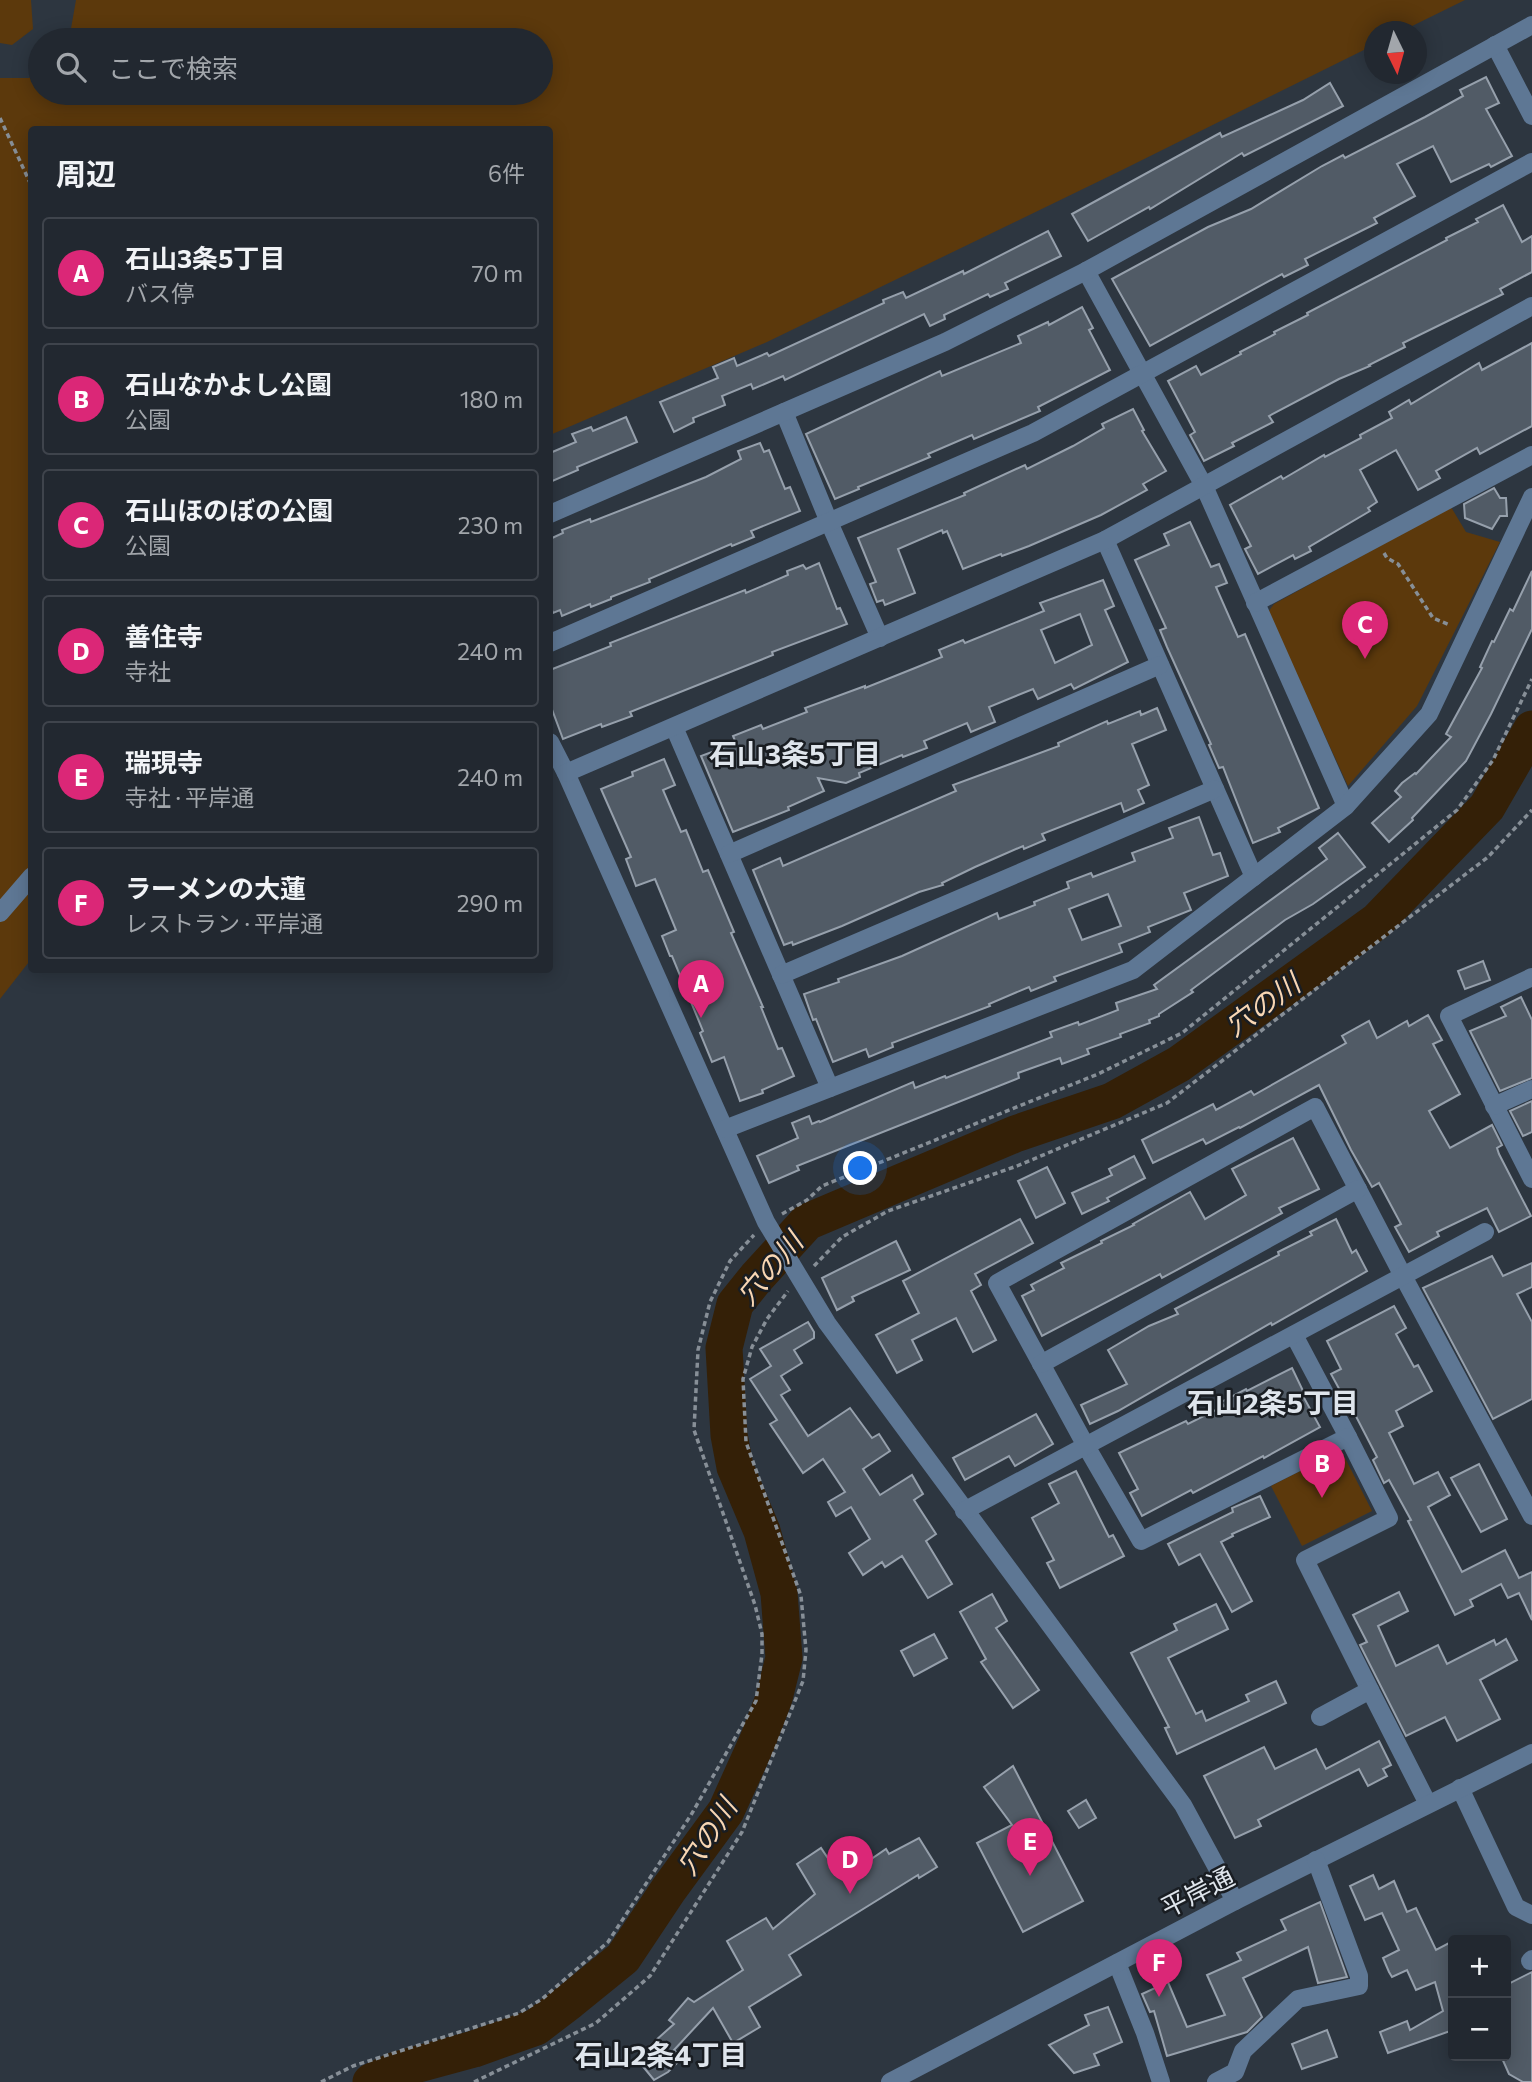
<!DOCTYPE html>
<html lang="ja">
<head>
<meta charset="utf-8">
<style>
  :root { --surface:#222830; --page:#2e343c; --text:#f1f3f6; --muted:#a2a6ab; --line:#3f444c; --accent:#db2777 }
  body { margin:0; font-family:Commissioner,"Noto Sans JP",sans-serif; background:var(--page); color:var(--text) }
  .controls { position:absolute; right:21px; bottom:21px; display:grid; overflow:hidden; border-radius:7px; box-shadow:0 4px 18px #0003 }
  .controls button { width:63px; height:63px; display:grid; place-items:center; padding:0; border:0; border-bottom:2px solid var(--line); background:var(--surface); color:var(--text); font:35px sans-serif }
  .compass { position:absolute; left:1364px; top:21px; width:63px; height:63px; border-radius:50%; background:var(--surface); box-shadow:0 4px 18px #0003; rotate:175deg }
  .you { position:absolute; left:861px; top:1169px; width:24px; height:24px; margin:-18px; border:5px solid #fff; border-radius:50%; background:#1a73e8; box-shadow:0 0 0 10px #1a73e833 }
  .badge { display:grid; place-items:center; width:46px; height:46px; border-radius:50%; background:var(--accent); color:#fff; font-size:23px; font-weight:700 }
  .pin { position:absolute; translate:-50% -58px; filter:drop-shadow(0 2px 4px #0008) }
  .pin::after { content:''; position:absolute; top:37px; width:24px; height:21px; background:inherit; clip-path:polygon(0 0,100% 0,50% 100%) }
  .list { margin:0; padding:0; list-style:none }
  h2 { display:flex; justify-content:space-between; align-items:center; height:91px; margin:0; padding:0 28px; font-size:30px }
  h2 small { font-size:23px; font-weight:400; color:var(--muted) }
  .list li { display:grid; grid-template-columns:46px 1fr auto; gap:21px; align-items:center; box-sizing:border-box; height:112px; margin:0 14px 14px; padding:0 14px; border:2px solid var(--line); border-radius:7px }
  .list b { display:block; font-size:26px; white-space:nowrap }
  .list p { margin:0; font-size:23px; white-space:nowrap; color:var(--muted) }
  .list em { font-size:23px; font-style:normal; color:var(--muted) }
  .icon { flex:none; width:38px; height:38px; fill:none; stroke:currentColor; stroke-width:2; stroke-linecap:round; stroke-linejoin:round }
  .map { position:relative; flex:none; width:1532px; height:2082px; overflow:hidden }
  .search { position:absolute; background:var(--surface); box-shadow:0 4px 18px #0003; left:28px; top:28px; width:525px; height:77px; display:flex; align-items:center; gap:18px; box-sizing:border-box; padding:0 24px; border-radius:38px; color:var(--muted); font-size:26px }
  .panel { position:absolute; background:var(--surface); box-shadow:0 4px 18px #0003; left:28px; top:126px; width:525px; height:847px; border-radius:7px }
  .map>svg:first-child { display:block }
</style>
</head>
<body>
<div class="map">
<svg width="1532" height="2082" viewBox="0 0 1532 2082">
  <rect width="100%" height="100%" fill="#2d3640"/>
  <g fill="#5c390c">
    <polygon points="0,0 31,0 33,29 12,45 0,43"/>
    <polygon points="76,0 1465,0 1402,31 1374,32 1374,45 1120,171 767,342 550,435 550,130 32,130 32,958 0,999 0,78 29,78 40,70 40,93 541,93 541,40 69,40"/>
    <polygon points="1451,507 1466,532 1500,542 1417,706 1348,786 1268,612 1274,604"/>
    <polygon points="1341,1450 1372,1511 1302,1546 1271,1486"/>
  </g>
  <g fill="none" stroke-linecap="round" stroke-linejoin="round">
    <polyline stroke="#342007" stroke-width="37" points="371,2082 396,2070 474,2049 536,2027 570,2001 623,1958 669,1889 726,1811 758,1740 774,1698 784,1658 779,1593 762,1531 735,1467 729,1435 724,1348 735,1304 756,1278 807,1222 1015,1134 1112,1101 1179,1064 1377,921 1487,807 1532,729"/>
  </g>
  <g fill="#515b66" stroke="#96a0ac" stroke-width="2" fill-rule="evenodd">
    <polygon points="1486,77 1499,103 1486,109 1512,156 1491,167 1489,164 1451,182 1433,146 1397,164 1415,196 1374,218 1377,223 1305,259 1308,265 1284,277 1282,274 1150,346 1112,279 1208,227 1251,209 1322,166 1343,155 1345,158 1425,117 1463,96 1460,90"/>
    <polygon points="1330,83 1343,106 1244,156 1242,153 1150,209 1149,207 1088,241 1072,214 1220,133 1222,137 1303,100"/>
    <polygon points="1503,205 1522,242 1532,236 1532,272 1500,289 1503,294 1403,343 1405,347 1369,365 1370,366 1339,379 1269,416 1273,422 1232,443 1234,446 1204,461 1190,435 1195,432 1168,381 1196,366 1201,375 1241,354 1240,352 1275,334 1274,332 1308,315 1307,313 1447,240 1446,238 1478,222 1476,219"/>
    <polygon points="1048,231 1061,256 1005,283 1008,289 990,297 988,294 944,315 945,319 930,326 924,314 785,380 783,376 753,389 751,384 722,396 725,405 693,418 694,422 674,432 660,402 718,378 713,367 734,358 737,366 767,353 769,356 884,303 883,300 903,292 906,298 963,271 964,274"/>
    <polygon points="1082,307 1093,328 1089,330 1110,370 1038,407 1040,411 974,439 972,435 928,454 930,457 858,487 859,489 835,499 806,434 940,371 942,376 1021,343 1018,336 1048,322 1049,325"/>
    <polygon points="1532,343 1532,426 1480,454 1477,448 1436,471 1440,478 1418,490 1396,450 1360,470 1377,502 1368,508 1370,511 1309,547 1311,551 1295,559 1293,555 1258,574 1245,549 1251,546 1230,505 1281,476 1283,479 1324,455 1325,457 1361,438 1360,435 1392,418 1389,412 1409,400 1411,404 1479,363 1482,370"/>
    <polygon points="1133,409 1144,430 1142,431 1166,471 1143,484 1147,490 1101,515 1029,546 1002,556 1001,554 963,569 947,531 943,533 942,530 898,549 915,593 885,605 883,600 877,602 870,584 876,582 858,538 965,495 964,493 1025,465 1027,469 1073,446 1104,428 1102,424"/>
    <polygon points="626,417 637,442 577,467 578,470 550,482 550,453 576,442 572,434 591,427 593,431"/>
    <polygon points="760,443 764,452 769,450 785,489 790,487 800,511 751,531 754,537 732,546 731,544 649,579 650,582 611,597 611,599 591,607 590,604 562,616 560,610 553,613 550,604 550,539 563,533 562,530 590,519 591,522 706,477 741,459 738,451"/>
    <polygon points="1494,488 1500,498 1506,498 1507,516 1500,516 1492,529 1465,518 1464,504"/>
    <polygon points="1190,522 1211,567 1219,564 1227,583 1216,587 1238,637 1245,634 1319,808 1278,828 1280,832 1253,843 1223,767 1219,768 1209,745 1211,744 1167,647 1160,630 1166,628 1135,560 1169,545 1164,534"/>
    <polygon points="819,563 837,609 840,608 847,624 772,652 773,655 630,712 632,716 602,727 601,724 563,739 550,704 550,670 611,646 610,643 745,590 746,593 788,575 787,571 803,565 806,569"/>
    <polygon points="1532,571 1532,629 1491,714 1466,761 1412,818 1413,820 1389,842 1372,823 1401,797 1395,791 1402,783 1415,773 1416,774 1451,737 1446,734 1482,668 1480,667 1492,641 1494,642 1510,609 1513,611"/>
    <path d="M1103 580 1114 606 1105 610 1128 662 1074 689 1071 684 1038 699 1033 689 989 707 995 722 971 732 967 723 924 741 927 748 903 757 902 755 859 773 860 777 846 783 818 778 824 791 788 807 789 810 733 832 701 756 736 743 733 736 761 725 763 729 807 712 805 708 865 686V688L915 668 942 657 939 650 963 640 965 643 1044 611 1040 603ZM1080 614 1092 645 1055 663 1041 630Z"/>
    <polygon points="1157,708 1166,730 1132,744 1149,785 1138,790 1144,803 1124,812 1121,803 1042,834 1045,840 1024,849 1023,846 975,867 942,883 943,885 919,892 842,926 793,945 792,942 784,945 753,870 780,858 783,866 956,791 953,785 1059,746 1058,743 1107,721 1108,724 1140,711 1141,715"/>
    <polygon points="664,759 675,785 663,790 681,832 686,830 703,872 708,870 734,932 731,933 763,1007 761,1007 778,1049 782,1048 794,1076 762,1090 763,1093 740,1101 724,1057 712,1062 700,1033 703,1031 672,956 670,956 662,936 676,930 655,879 636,886 626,859 631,857 601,789 633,776 632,772"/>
    <path d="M1199 817 1213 855 1220 853 1228 876 1184 893 1191 910 1148 927 1150 932 1119 944 1122 952 1054 977 1056 981 1031 991 1029 987 989 1004 990 1006 892 1043 893 1047 869 1057 866 1049 833 1062 816 1019 813 1020 804 994 839 982 838 979 902 956 997 913 999 919 1035 905 1034 902 1069 888 1067 882 1091 873 1093 877 1135 861 1132 853 1173 838 1169 828ZM1108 894 1121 926 1082 940 1069 909Z"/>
    <polygon points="1338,833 1365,867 1313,904 1285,920 1191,990 1193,992 1159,1014 1159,1016 1149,1020 1150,1023 1120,1034 1121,1037 1087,1049 1089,1054 1062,1064 1060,1058 1018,1073 1019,1078 797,1166 799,1170 769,1183 757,1156 798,1138 792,1123 809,1116 812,1124 819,1121 820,1122 913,1082 915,1088 945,1076 946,1078 1052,1037 1050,1032 1078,1022 1079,1025 1118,1010 1116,1003 1157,989 1154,985 1327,859 1319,848"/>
    <polygon points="1483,961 1490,980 1465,989 1458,971"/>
    <polygon points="1521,997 1532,1020 1532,1078 1500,1091 1470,1031 1506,1016 1501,1007"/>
    <polygon points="1428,1015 1442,1040 1433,1044 1460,1094 1429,1111 1450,1148 1492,1125 1502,1145 1497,1148 1499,1154 1531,1216 1499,1232 1487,1208 1437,1232 1439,1236 1409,1252 1395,1227 1401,1224 1379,1183 1372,1187 1351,1150 1319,1085 1240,1128 1239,1127 1206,1144 1203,1139 1153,1163 1142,1140 1213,1104 1216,1110 1251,1091 1254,1095 1346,1043 1342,1036 1369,1021 1377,1038 1407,1021 1409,1026"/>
    <polygon points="1532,1101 1532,1132 1523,1136 1510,1111"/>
    <polygon points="1293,1138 1319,1189 1279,1208 1282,1213 1162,1278 1160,1274 1042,1336 1022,1296 1034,1290 1031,1285 1064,1268 1061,1263 1102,1243 1101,1241 1134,1225 1133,1224 1190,1192 1205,1219 1246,1195 1232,1169"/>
    <polygon points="1134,1156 1145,1178 1107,1198 1109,1201 1082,1214 1072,1193 1112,1175 1109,1169"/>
    <polygon points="1047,1167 1065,1203 1036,1218 1018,1181"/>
    <polygon points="1020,1219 1033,1243 975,1274 981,1285 971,1291 996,1340 973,1352 956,1318 912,1340 922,1360 897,1373 876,1335 919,1313 903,1281"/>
    <polygon points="1336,1219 1352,1253 1356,1250 1367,1271 1272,1325 1271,1323 1118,1411 1090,1424 1081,1405 1127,1384 1108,1350 1149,1326 1178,1314 1175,1309 1279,1255 1278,1252 1312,1235 1310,1232"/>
    <polygon points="896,1241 910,1270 852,1297 854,1301 837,1310 822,1278"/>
    <polygon points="1492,1256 1503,1276 1532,1263 1532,1287 1517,1294 1532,1322 1532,1399 1493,1419 1423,1288"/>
    <polygon points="1394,1306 1406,1328 1396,1334 1414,1367 1418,1365 1432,1391 1396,1411 1403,1426 1389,1433 1414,1484 1438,1472 1450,1495 1428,1507 1462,1572 1505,1550 1519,1578 1532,1572 1532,1620 1519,1593 1508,1598 1501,1584 1470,1600 1473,1606 1455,1615 1408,1521 1411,1520 1389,1480 1384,1483 1373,1460 1377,1457 1345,1395 1343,1396 1331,1374 1341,1369 1327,1341"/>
    <polygon points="808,1322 814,1332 814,1338 794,1350 802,1363 781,1376 790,1390 781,1395 808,1436 850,1408 872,1438 879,1434 890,1451 863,1469 880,1495 912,1475 923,1494 914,1500 936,1534 926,1541 952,1584 928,1598 902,1556 885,1567 882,1562 863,1575 849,1553 870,1539 851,1507 836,1516 828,1502 845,1492 823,1459 803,1473 770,1424 777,1420 750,1379 771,1366 760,1349"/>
    <polygon points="1292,1368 1305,1395 1303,1396 1320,1427 1264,1458 1263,1456 1193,1493 1191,1490 1142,1516 1130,1493 1138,1489 1119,1453 1186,1421 1188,1424 1224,1406 1221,1402 1246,1389 1247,1391"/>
    <polygon points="1036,1414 1053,1444 1015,1466 1009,1456 965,1480 953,1458"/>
    <polygon points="1479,1464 1507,1519 1481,1532 1451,1478"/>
    <polygon points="1076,1471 1109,1537 1113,1535 1124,1556 1060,1588 1047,1563 1054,1560 1032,1518 1059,1503 1049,1484"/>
    <polygon points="1260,1496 1270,1517 1232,1534 1233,1536 1221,1542 1252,1601 1232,1612 1200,1554 1179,1565 1168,1544 1233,1512 1232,1508"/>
    <polygon points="1399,1592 1408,1611 1378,1626 1396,1666 1438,1645 1447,1664 1494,1640 1496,1645 1506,1639 1517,1660 1480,1680 1500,1719 1457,1741 1445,1717 1406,1736 1360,1645 1367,1642 1353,1615"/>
    <polygon points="992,1594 1007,1621 996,1628 1039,1690 1013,1708 981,1662 986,1659 960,1612"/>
    <polygon points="1216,1604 1228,1629 1168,1658 1196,1714 1202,1711 1206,1721 1249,1701 1246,1695 1276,1681 1286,1703 1177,1754 1165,1728 1169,1727 1131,1653 1177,1630 1174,1624"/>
    <polygon points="934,1634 947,1658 914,1676 901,1651"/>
    <polygon points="1379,1741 1391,1765 1383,1769 1387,1776 1368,1786 1359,1769 1258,1820 1261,1826 1235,1838 1204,1776 1264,1747 1275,1769 1316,1749 1326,1769"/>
    <polygon points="1013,1766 1083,1901 1023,1932 977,1843 1012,1825 984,1787"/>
    <polygon points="1086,1800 1096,1818 1079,1828 1068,1811"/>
    <polygon points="919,1838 937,1867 919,1878 918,1875 789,1955 801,1975 749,2007 760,2027 733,2043 713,2008 674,2050 682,2058 668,2072 654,2080 636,2058 674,2024 669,2020 688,1998 694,2002 743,1970 727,1941 766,1918 773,1929 815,1894 797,1864 821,1848 842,1879 886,1849 889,1854"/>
    <polygon points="1373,1875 1379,1889 1394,1881 1407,1912 1416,1908 1436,1950 1453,1941 1453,2030 1388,2053 1380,2032 1407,2021 1410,2030 1443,2011 1435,1982 1416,1990 1407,1970 1392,1977 1389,1972 1383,1958 1399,1950 1382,1913 1365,1920 1350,1886"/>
    <polygon points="1320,1902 1347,1977 1318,1983 1308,1947 1243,1978 1262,2017 1247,2032 1167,2056 1154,2011 1150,2012 1142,1994 1168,1982 1187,2027 1225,2015 1207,1975 1241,1960 1237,1953 1286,1930 1281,1920"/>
    <polygon points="1532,1972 1532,2082 1523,2082 1509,2074 1501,2056 1506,2056 1506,1985"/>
    <polygon points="1108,2007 1122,2042 1094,2054 1099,2065 1074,2073 1049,2045 1089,2025 1085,2015"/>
    <polygon points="1327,2030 1337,2057 1302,2069 1292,2044"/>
  </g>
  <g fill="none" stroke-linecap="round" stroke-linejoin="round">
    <g stroke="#878f97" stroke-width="3.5" stroke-dasharray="5 3.5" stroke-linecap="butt">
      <polyline points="0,118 32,187"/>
      <polyline points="1384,553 1387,558 1398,564 1433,618 1450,625"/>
      <polyline points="782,1214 807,1200 822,1186 1098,1074 1182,1033 1457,810 1493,760 1532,679"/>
      <polyline points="814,1266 842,1237 888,1211 1017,1166 1167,1103 1488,857 1532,810"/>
      <polyline points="321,2082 353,2066 519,2013 542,1999 608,1942 691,1815 756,1701 762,1654 762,1634 755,1605 694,1430 698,1350 710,1302 730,1261 754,1235"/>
      <polyline points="474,2082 596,2023 650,1976 742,1832 803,1681 806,1650 801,1596 746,1442 743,1379 752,1347 767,1319 788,1291"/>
    </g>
    <g stroke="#5e7794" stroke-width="18">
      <polyline points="1495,45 1532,116"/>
      <polyline points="1086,271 1204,486 1346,806"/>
      <polyline points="784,412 829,522 880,638"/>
      <polyline points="550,514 945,342 1086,271 1532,25"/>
      <polyline points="1105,540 1254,877"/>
      <polyline points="1255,603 1532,455"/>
      <polyline points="550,643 1033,433 1532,162"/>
      <polyline points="674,727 830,1088"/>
      <polyline points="550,742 566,773 766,1222 827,1323 1183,1805 1235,1901"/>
      <polyline points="566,773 1105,540 1532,306"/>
      <polyline points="729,854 1160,665"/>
      <polyline points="0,913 32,876"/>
      <polyline points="781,975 1215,789"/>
      <polyline points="1532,977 1449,1016 1532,1179"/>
      <polyline points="1494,1106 1532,1089"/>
      <polyline points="725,1129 1133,970 1346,806 1429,714 1532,497"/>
      <polyline points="1294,1335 1348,1437 1141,1541 1086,1446 997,1283 1315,1107 1403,1276 1532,1516"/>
      <polyline points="1041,1364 1358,1189"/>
      <polyline points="1348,1437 1389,1518 1305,1560 1370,1690"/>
      <polyline points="964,1511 1485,1232"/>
      <polyline points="1320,1717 1370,1690 1428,1804"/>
      <polyline points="1460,1788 1516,1907 1532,1915"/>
      <polyline points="1530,1961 1532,1959"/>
      <polyline points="1117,1963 1145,2033 1161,2082"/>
      <polyline points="890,2082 1235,1901 1532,1753"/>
      <polyline points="1216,2082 1235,2072 1243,2051 1298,1999 1359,1986 1359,1976 1316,1860"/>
    </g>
  </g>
  <g text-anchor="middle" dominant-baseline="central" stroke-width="5" stroke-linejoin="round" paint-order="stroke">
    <g font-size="26" fill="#dfe5ec" stroke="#191d22">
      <text transform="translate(1197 1891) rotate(-27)">平岸通</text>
    </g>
    <g font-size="28" font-weight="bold" fill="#dfe5ec" stroke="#191d22">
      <text x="795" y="753">石山3条5丁目</text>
      <text x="1273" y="1402">石山2条5丁目</text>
      <text x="661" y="2054">石山2条4丁目</text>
    </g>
    <g font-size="28" font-style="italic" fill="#f8d6b3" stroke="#191d22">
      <text transform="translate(1262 1004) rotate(-36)">穴の川</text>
      <text transform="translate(769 1268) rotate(-50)">穴の川</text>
      <text transform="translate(706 1836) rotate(-57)">穴の川</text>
    </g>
  </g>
</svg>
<div class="controls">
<button>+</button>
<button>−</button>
</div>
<svg class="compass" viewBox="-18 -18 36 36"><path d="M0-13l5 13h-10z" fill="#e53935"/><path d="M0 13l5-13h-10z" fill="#a2a6ab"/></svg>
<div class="you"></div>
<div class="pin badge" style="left:701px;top:1018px">A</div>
<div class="pin badge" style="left:1322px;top:1498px">B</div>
<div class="pin badge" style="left:1365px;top:659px">C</div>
<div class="pin badge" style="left:850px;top:1894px">D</div>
<div class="pin badge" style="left:1030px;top:1876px">E</div>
<div class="pin badge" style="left:1159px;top:1997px">F</div>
<div class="search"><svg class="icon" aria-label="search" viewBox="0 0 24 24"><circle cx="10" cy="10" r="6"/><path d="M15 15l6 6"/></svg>ここで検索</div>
<section class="panel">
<h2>周辺<small>6件</small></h2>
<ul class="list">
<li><span class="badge">A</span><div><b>石山3条5丁目</b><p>バス停</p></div><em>70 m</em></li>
<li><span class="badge">B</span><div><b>石山なかよし公園</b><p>公園</p></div><em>180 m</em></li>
<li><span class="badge">C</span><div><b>石山ほのぼの公園</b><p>公園</p></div><em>230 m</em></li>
<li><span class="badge">D</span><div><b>善住寺</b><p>寺社</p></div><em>240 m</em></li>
<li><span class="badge">E</span><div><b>瑞現寺</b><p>寺社 · 平岸通</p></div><em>240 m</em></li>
<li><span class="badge">F</span><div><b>ラーメンの大蓮</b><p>レストラン · 平岸通</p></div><em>290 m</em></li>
</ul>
</section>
</div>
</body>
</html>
